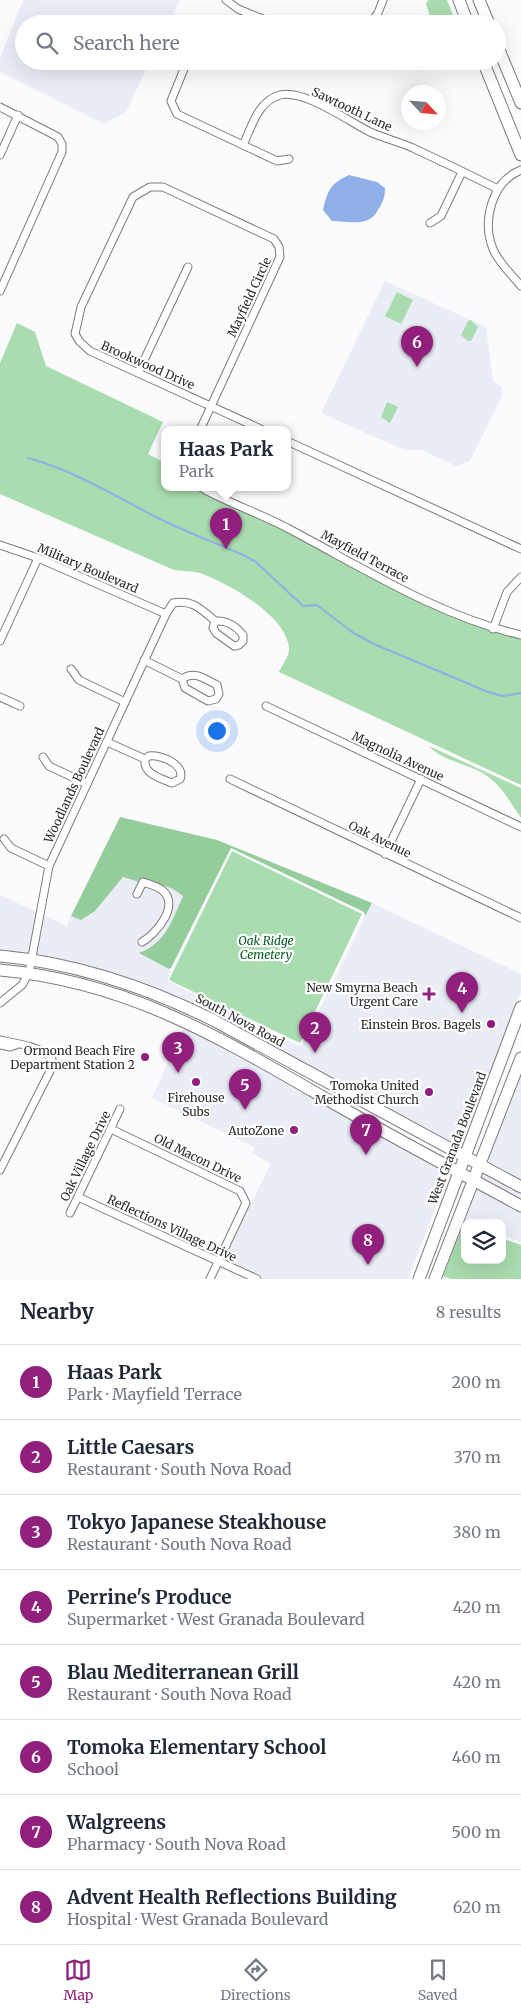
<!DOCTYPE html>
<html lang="en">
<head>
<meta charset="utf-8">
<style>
  :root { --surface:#fff; --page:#f6f6f7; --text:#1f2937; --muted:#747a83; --line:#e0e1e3; --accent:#911f7e }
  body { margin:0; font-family:Merriweather,serif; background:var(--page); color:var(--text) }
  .controls { position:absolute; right:15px; bottom:15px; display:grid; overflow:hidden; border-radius:10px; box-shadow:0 5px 20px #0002 }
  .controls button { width:45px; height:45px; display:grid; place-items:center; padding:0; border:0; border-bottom:1px solid var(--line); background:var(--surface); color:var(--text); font:25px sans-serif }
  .compass { position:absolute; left:401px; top:85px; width:45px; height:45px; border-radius:50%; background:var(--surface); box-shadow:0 5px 20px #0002; rotate:116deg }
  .you { position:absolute; left:216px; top:730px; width:18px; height:18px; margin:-12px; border:4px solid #fff; border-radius:50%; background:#1a73e8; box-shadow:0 0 0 8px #1a73e833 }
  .badge { display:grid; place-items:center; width:32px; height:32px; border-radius:50%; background:var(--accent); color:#fff; font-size:16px; font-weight:700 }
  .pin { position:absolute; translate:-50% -41px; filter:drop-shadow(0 1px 2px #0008) }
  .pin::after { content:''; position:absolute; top:26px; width:18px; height:15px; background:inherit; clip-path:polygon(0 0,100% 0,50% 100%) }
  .popup { position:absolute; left:161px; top:426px; width:130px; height:65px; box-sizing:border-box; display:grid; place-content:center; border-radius:10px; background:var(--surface); filter:drop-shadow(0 1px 4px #0005); font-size:16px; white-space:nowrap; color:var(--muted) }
  .popup b { font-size:19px; color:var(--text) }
  .popup::after { content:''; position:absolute; left:50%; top:100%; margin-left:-10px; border:10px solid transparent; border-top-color:var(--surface) }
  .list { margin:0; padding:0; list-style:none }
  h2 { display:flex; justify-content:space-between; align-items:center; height:65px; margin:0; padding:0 20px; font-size:21px }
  h2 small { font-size:16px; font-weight:400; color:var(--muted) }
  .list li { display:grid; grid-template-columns:32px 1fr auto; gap:15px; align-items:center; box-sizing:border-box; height:75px; padding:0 20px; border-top:1px solid var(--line) }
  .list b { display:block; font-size:19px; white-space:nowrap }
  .list p { margin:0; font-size:16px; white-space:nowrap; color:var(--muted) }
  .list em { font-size:16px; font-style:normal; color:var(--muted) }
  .icon { flex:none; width:28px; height:28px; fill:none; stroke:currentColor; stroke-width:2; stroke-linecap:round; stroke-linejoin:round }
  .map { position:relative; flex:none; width:521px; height:1279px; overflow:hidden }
  .search { position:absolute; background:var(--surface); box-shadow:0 5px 20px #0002; left:15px; right:15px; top:15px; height:55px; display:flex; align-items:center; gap:12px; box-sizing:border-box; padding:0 18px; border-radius:28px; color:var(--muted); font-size:19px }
  .sheet { height:665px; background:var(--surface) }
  nav { display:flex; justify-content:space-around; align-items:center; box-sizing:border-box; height:70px; border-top:1px solid var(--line); background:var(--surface); font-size:14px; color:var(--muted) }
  nav a { display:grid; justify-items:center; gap:2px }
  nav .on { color:var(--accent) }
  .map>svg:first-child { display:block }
</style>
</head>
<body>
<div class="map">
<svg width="521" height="1279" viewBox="0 0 521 1279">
  <rect width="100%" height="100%" fill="#fbfbfd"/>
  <g fill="#eaedf5">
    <polygon points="23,0 180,0 168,24 24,24 24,61 150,61 126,112 104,124 0,72 0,58"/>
    <polygon points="385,281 486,327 493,381 502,387 502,396 470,461 456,466 422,450 404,450 321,413"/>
    <polygon points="123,877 139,882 133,895 139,898 145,886 160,892 164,898 164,907 158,924 146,935 137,940 141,946 151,940 164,928 171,909 171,898 154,883 173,889 183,895 167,933 152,948 140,953 171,970 167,981 299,1046 302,1045 372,903 521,974 521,993 460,1148 216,1019 35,957 44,915 67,926 71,916 81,920 95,911"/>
    <polygon points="0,895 37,912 28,956 0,953"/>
    <polygon points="185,1025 450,1171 408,1279 260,1279 222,1261 271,1164 252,1153 254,1147 152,1098"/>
    <polygon points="518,1075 521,1076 521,1184 482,1162"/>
    <polygon points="480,1168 521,1191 521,1203 476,1178"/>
    <polygon points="474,1184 521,1210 521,1242 502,1235 502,1223 471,1223 463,1220"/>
  </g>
  <g fill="#a9dcae">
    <polygon points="428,0 447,0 453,15 451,24 442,24 443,22 430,16 426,4"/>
    <polygon points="397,292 413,300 401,324 385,316"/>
    <polygon points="471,320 478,327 471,341 468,341 461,335 468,321"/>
    <path d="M17 323 35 332 46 366 163 422 148 454 165 463V488H202L416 596 521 635V785L279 672C282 665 290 655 289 648 287 616 228 583 200 573 192 571 182 571 174 570L0 494V363Z"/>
    <polygon points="387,402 398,407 390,423 381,417"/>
    <path d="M429 746 521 788V818C511 804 502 786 487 776 471 764 443 762 429 746Z"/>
    <polygon points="232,851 362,914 300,1043 169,980"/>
    <polygon points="464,1223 465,1260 502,1260 502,1238 521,1245 521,1279 451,1279 443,1276"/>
  </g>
  <path fill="#95cc9b" d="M120 817 217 840 372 903 352 941 365 916 364 912 231 848 171 968 169 969 139 953C166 943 172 920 183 896L173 889 145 879 139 882 123 877 95 911 81 920 71 916Z"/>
  <path fill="#8eafe7" d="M349 175 377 182 385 188C385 197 383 202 378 210 368 228 351 221 332 221L323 210C328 190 330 184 349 175Z"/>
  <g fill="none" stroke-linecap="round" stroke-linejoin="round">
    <path stroke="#8eafe7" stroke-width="2" d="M28 458C73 470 115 496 156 517 183 531 214 542 243 555L256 562 303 606 317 605 352 632 374 644 488 692 503 696 521 693"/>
    <defs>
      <g id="minor">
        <polyline points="226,0 238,9 275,24"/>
        <polyline points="370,24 378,13 383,0"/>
        <polyline points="190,61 186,64 171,101 177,114 277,161 289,159"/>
        <polyline points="0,107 58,137 62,144 62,152 0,291"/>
        <path d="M243 145C252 126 258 101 280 95 304 89 348 121 370 132 384 138 399 142 413 148 441 161 470 175 498 189"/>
        <polyline points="0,155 18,115"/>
        <path d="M521 170C491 182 482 222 493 249 498 262 512 275 521 286"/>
        <polyline points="430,223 441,216 462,172"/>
        <polyline points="138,373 188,267"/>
        <path d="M200 430C227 372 253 315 280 257L279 247 274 239 163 187H150L133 197 81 307 75 334 80 342 90 351 263 430"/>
        <polyline points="287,441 521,549"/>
        <path d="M202 488C230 504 262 514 291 530 365 569 439 616 521 635"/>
        <polyline points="0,545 38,558 166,614"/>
        <polyline points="493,629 507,592 521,577"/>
        <polyline points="0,641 38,558"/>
        <path d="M144 660 182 679 185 688 208 701 216 699 219 694 217 685C205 679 194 670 182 679"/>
        <polyline points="71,669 79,680 125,702"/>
        <polyline points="0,697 20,706"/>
        <polyline points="266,706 521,827"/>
        <path d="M107 742 145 759C143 774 160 778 172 783L180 779C186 765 161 754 149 756L145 759"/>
        <polyline points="43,757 49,766 87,784"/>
        <polyline points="230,779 521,918"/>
        <polyline points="4,839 11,848 49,866"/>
        <polyline points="385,854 421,779"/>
        <path d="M137 894 143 882C149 884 157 886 162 890 181 905 156 934 142 942"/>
        <path d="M0 1003 22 985 29 973 49 866 166 614 173 603C192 599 201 609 215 621L213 628 216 633 234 646 239 645 243 641V635C235 625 227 620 215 621"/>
        <path d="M0 1040C15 1043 43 1047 52 1059L50 1071 0 1170"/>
        <polyline points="0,1045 10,1047 16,1045"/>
        <polyline points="111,1129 240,1191 246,1203 210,1279"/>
        <polyline points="78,1197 257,1279"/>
        <polyline points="70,1213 120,1109"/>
      </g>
      <g id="primary">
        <polyline points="459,0 468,24"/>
        <polyline points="479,0 489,24"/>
        <polyline points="497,45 521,103"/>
        <polyline points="483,61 521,155"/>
        <path d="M0 956C77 963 147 987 215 1021L521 1187"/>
        <path d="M0 970C131 982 224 1040 335 1104 396 1139 459 1172 521 1206"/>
        <polyline points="419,1279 521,1007"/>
        <polyline points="435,1279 521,1058"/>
      </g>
    </defs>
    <use href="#minor" stroke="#7b7b7c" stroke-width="9"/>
    <use href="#primary" stroke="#7b7b7c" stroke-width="13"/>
    <use href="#minor" stroke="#fff" stroke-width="7"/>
    <use href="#primary" stroke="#fff" stroke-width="11"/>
  </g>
  <g fill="#911f7e" stroke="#fff" stroke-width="2">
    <path d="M426.5 986.5h5v5h5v5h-5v5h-5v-5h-5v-5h5z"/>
    <circle cx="491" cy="1024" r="5"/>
    <circle cx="145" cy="1057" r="5"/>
    <circle cx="196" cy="1082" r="5"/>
    <circle cx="429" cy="1092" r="5"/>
    <circle cx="294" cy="1130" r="5"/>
  </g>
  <g text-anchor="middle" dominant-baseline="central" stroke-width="4.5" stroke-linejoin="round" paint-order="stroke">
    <g font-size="12" fill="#2c2c2d" stroke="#fff">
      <text transform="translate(352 109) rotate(25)">Sawtooth Lane</text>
      <text transform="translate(249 297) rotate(-65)">Mayfield Circle</text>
      <text transform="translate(148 365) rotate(24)">Brookwood Drive</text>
      <text transform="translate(365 556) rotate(28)">Mayfield Terrace</text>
      <text transform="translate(88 568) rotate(23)">Military Boulevard</text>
      <text transform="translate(398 756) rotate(25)">Magnolia Avenue</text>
      <text transform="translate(74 785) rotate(-65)">Woodlands Boulevard</text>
      <text transform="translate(380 839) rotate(26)">Oak Avenue</text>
      <text transform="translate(240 1020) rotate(28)">South Nova Road</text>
      <text transform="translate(457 1138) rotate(-69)">West Granada Boulevard</text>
      <text transform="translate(85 1156) rotate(-64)">Oak Village Drive</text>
      <text transform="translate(198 1158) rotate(26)">Old Macon Drive</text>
      <text transform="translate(172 1228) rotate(25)">Reflections Village Drive</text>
    </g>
    <g font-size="12" font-style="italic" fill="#025b1f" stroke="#fff">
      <text x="266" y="940">Oak Ridge<tspan x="266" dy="14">Cemetery</tspan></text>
    </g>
    <g font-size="12" fill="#2c2c2d" stroke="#fff" text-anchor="end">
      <text x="418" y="987">New Smyrna Beach<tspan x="418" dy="14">Urgent Care</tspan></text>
      <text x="481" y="1024">Einstein Bros. Bagels</text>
      <text x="135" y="1050">Ormond Beach Fire<tspan x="135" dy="14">Department Station 2</tspan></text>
      <text x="419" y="1085">Tomoka United<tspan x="419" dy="14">Methodist Church</tspan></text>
      <text x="196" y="1097" text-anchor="middle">Firehouse<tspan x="196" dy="14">Subs</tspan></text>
      <text x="284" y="1130">AutoZone</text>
    </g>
  </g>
</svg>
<div class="controls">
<button><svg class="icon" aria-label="layers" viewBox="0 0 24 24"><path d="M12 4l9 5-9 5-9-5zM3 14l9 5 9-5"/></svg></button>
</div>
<svg class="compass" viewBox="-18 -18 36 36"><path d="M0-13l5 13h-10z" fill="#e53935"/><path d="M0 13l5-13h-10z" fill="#747a83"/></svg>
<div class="you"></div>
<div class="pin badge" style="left:226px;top:549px">1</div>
<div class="popup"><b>Haas Park</b>Park</div>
<div class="pin badge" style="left:315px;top:1053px">2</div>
<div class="pin badge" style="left:178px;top:1073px">3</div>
<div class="pin badge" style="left:462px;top:1013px">4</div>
<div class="pin badge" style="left:245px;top:1110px">5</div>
<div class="pin badge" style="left:417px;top:367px">6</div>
<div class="pin badge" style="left:366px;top:1155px">7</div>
<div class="pin badge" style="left:368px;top:1265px">8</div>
<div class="search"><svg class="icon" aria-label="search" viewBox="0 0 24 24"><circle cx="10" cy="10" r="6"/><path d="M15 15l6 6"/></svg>Search here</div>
</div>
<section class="sheet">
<h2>Nearby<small>8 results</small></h2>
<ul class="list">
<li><span class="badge">1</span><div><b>Haas Park</b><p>Park · Mayfield Terrace</p></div><em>200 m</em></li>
<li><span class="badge">2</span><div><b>Little Caesars</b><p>Restaurant · South Nova Road</p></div><em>370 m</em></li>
<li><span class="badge">3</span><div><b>Tokyo Japanese Steakhouse</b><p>Restaurant · South Nova Road</p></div><em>380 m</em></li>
<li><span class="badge">4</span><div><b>Perrine's Produce</b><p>Supermarket · West Granada Boulevard</p></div><em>420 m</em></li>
<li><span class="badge">5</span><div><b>Blau Mediterranean Grill</b><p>Restaurant · South Nova Road</p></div><em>420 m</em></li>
<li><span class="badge">6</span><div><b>Tomoka Elementary School</b><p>School</p></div><em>460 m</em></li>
<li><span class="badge">7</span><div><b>Walgreens</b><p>Pharmacy · South Nova Road</p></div><em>500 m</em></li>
<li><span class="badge">8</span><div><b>Advent Health Reflections Building</b><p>Hospital · West Granada Boulevard</p></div><em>620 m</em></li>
</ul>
</section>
<nav>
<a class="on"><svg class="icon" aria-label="map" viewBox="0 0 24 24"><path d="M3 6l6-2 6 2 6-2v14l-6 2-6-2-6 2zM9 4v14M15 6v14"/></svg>Map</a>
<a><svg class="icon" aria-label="directions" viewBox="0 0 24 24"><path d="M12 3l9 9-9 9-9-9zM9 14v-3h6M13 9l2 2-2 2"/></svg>Directions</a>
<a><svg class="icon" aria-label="saved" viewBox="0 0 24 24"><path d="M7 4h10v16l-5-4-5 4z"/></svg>Saved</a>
</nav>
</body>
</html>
